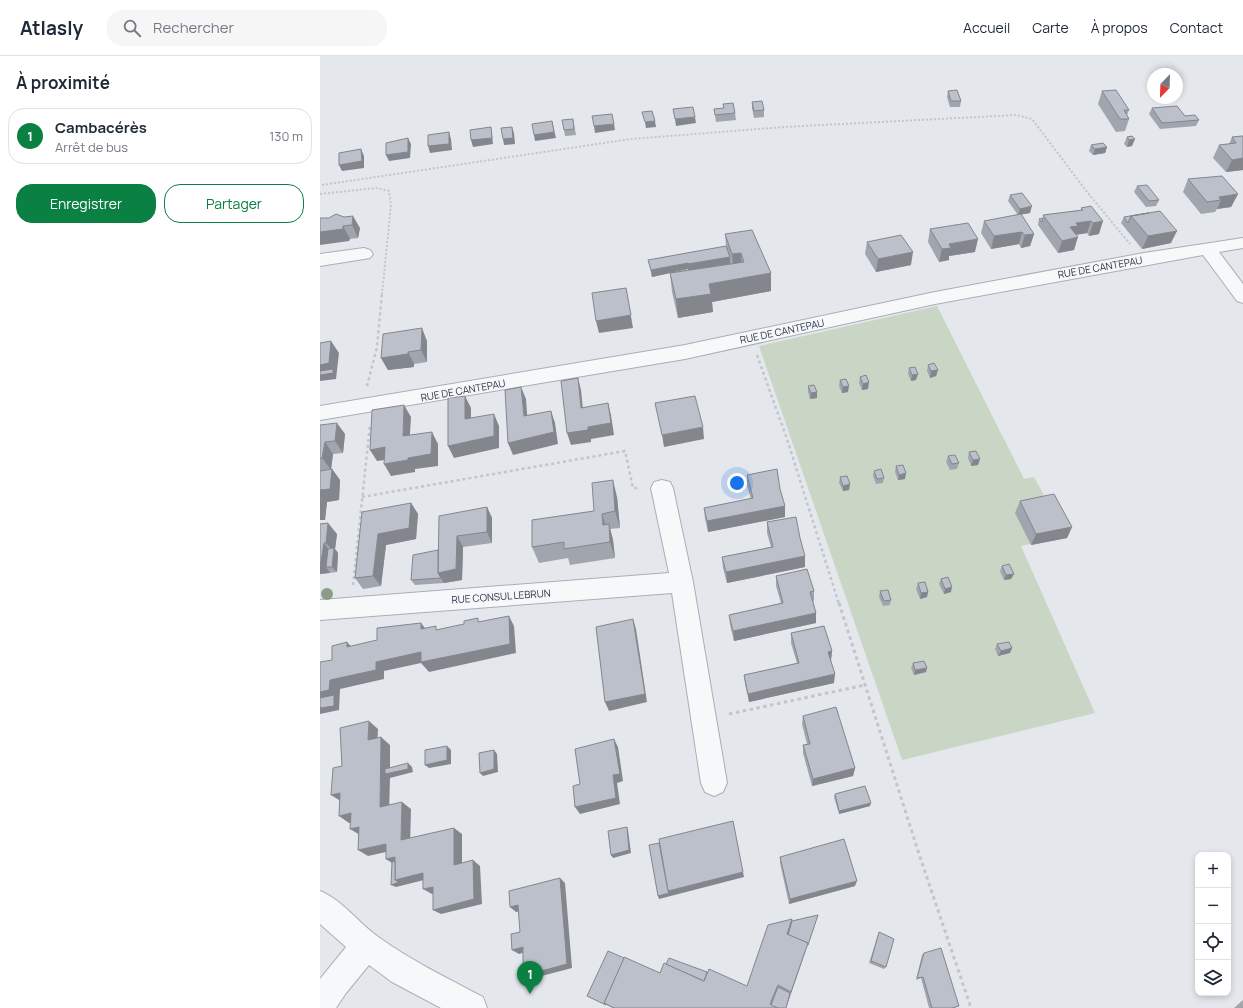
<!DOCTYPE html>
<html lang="fr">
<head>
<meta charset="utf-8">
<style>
  :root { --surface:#fff; --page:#f6f6f7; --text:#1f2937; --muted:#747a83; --line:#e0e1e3; --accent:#0b8043 }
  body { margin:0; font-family:Manrope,sans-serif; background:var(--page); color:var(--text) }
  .controls { position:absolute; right:12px; bottom:12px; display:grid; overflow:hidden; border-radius:8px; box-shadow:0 2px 6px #0003 }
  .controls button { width:36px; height:36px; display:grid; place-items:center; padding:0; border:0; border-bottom:1px solid var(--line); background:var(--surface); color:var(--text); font:20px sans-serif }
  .compass { position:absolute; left:827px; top:12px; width:36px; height:36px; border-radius:50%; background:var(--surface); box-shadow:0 2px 6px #0003; rotate:203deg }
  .you { position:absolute; left:417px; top:427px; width:14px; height:14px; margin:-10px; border:3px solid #fff; border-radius:50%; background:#1a73e8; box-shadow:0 0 0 6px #1a73e833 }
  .badge { display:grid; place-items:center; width:26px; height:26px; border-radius:50%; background:var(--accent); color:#fff; font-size:13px; font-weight:700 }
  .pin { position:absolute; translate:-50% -33px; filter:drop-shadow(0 1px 2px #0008) }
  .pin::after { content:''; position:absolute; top:21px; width:14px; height:12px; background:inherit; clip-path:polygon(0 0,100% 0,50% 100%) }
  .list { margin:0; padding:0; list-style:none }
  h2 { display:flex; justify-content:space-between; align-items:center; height:52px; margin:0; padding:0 16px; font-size:17px }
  h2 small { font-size:13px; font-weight:400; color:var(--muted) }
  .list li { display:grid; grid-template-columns:26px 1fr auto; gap:12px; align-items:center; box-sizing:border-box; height:56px; margin:0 8px 8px; padding:0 8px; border:1px solid var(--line); border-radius:16px }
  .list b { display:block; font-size:15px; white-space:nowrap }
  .list p { margin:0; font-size:13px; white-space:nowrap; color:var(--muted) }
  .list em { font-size:13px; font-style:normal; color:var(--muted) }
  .actions { display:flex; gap:8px; padding:12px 16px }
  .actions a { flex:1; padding:9px 0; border:1px solid var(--accent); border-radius:16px; text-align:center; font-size:14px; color:var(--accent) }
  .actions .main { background:var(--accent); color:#fff }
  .icon { flex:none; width:22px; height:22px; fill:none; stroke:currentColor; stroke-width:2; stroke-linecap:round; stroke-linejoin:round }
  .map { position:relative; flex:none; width:923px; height:952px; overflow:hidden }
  header { display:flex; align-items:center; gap:24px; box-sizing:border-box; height:56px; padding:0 20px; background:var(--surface); border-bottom:1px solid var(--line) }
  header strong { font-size:19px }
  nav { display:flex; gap:22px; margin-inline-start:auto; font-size:14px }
  .search { width:280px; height:36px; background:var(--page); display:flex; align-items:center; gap:10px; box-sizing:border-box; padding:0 14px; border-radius:16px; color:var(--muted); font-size:15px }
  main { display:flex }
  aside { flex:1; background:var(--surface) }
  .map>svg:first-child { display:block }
</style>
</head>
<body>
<header>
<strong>Atlasly</strong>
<div class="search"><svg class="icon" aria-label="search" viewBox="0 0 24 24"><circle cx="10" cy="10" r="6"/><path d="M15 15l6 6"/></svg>Rechercher</div>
<nav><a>Accueil</a><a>Carte</a><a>À propos</a><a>Contact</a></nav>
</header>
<main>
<aside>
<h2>À proximité<small></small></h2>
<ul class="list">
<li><span class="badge">1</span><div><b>Cambacérès</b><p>Arrêt de bus</p></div><em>130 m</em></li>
</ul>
<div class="actions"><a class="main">Enregistrer</a><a>Partager</a></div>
</aside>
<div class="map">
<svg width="923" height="952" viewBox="0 0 923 952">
  <rect width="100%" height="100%" fill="#e4e7ec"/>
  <polygon fill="#c9d6c5" points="617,250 704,423 714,421 746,480 701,490 775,657 582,704 439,290"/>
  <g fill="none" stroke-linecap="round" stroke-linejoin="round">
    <defs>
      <g id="street">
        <polygon points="923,182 923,192 899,196 923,228 923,247 917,245 883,199 615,248 365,303 0,364 0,350 365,289 615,236 824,197"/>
        <polygon points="44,192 50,194 53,198 50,202 0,210 0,198"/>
        <polygon points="342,424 350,426 353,432 373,526 407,727 403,736 394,740 385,736 381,727 352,537 0,564 0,544 349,517 331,432 334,426"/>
        <path d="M0 835C22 844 38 866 57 880 90 904 127 922 163 941L167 952H121L72 926 49 909 26 937 16 952H0V923L26 891 0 868Z"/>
      </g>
    </defs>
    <use href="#street" stroke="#a9aeb7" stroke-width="2"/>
    <g stroke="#c2c5cb" stroke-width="2" stroke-dasharray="2 2" stroke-linecap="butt">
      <polyline points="2,129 311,83 464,71 696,59 712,63 767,136 810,188"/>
      <polyline points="0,138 56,132 69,135 71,149 62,238"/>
    </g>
    <g stroke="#c2c5cb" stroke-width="2.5" stroke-dasharray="3 3" stroke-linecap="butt">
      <polyline points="437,299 467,383 519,548"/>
      <polyline points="47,330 57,291 62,237"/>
      <polyline points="42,441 305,395 313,432 319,432"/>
      <polyline points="33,529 50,369"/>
    </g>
    <g stroke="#c2c5cb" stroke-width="3" stroke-dasharray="3.5 3.5" stroke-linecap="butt">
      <polyline points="519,547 599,798 651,952"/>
      <polyline points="409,658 545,629"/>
    </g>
    <use href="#street" fill="#f7f8fa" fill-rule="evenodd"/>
  </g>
  <circle fill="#899d89" cx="7" cy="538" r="6"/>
  <g fill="#a1a5ae" fill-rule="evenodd">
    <polygon points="628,35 641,45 640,51 630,51 627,41"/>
    <polygon points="782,35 809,54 807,59 809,63 805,75 796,76 778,48"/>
    <polygon points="432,46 444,54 444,61 434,62 432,52"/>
    <polygon points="403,48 415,57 416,64 396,66 394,53 403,52"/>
    <polygon points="832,52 879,64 876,70 840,73 829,58"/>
    <polygon points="253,63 256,79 245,80 244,74"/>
    <polygon points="812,80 812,90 807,91 804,88 807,81"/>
    <polygon points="923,80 923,114 906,116 893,102 899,89 909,88 912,81"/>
    <polygon points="771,89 787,91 785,97 773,99 769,95"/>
    <polygon points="868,123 918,138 911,151 897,153 895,156 881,158 863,136"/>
    <polygon points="817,130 839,144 836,150 826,151 814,136"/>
    <polygon points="690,139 710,157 699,159 714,178 710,190 701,192 699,188 671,193 661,177 664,165 698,159 688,145"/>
    <polygon points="771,150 779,178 769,180 767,177 756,179 754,194 738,197 718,169 719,163 723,162 723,159 761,154 761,152"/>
    <polygon points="828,157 851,187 822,193 801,167 804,161"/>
    <polygon points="16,158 40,172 38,182 30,183 29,185 2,162 9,162"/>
    <polygon points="610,173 655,196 629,200 629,204 619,206 608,186"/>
    <path d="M405 178 451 235 392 246 393 256 358 262 352 236 350 217 368 214V213L332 221 328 204 406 190ZM410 208H411L379 213Z"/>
    <polygon points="547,186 591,209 556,216 545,198"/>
    <polygon points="107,285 107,306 94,308 94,311 68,314 61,302"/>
    <polygon points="608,309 618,314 616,320 610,322 607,315"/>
    <polygon points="589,312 596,324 591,325 588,318"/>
    <polygon points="540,321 548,333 542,334 539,327"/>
    <polygon points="520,324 528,336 522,337 519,330"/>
    <polygon points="488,330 497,342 490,343 488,336"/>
    <polygon points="0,369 25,378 23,397 13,398 11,413 12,413 20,424 19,444 7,446 5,464 0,464"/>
    <polygon points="649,396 660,403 658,409 651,410 648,402"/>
    <polygon points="628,400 639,407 637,413 630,414 626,406"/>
    <polygon points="576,410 585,423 578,424 575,416"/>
    <polygon points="554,415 564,422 563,427 556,428 553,420"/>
    <polygon points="427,419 460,433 465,461 388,476 385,463 384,452 431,443 427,430"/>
    <polygon points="520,421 529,434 523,435 519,427"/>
    <polygon points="297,441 300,472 290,473 293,484 295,502 250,509 248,502 219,507 212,491 274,455"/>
    <polygon points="700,445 752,471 747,482 711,489 695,457"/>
    <polygon points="91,447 98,458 96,483 66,489 61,530 43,533 35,522"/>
    <polygon points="167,451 172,462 172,487 143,491 142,524 124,527 95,529 91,524 118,494"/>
    <polygon points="447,466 480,482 485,511 407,527 403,512 402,501 451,491 447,477"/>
    <polygon points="0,468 17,478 15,493 18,497 17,516 0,518"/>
    <polygon points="682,510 694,518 691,523 684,524 680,515"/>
    <polygon points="456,520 494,535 494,545 493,545 496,557 496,567 414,585 410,569 409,559 461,547 456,530"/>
    <polygon points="621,523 631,536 624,538 619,528"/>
    <polygon points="598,527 608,536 607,541 600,543 596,533"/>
    <polygon points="560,535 571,544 570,549 563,550 559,541"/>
    <polygon points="471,577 512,595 511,604 514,627 429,646 425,628 424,619 477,607 471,587"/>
    <polygon points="677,588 692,592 690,597 678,600 675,593"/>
    <polygon points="593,607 606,616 594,619 591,612"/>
    <polygon points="483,660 535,712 533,720 492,730 483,697 483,689 487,688 482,668"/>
    <polygon points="515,738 550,750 519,758 514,741"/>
    <polygon points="460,801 535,830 469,848 460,807"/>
    <polygon points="497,861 466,952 293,952 267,940 340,917 346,908 387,916 427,930 472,865"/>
    <polygon points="559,876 566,911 564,913 549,907 558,879"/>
    <polygon points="604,897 639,950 634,952 609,952 601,922 596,924 602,899"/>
    <polygon points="923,944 923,952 914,952"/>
  </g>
  <g fill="#83868d">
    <polygon points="375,61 376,67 356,70 355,63"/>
    <polygon points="232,65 236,82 215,85 214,79"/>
    <polygon points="335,65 336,71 326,72 325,66"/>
    <polygon points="294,68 295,74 275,77 274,70"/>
    <polygon points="171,71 172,78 173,88 153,91 151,84"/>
    <polygon points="192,71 194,77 195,88 184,89 183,83"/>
    <polygon points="129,76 131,83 132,94 110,97 108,90"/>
    <polygon points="88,82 91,88 90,102 69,105 66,99"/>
    <polygon points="815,83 812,90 807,91 809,84"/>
    <polygon points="787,91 785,97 773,99 775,93"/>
    <polygon points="41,93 44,100 44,112 22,115 19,109"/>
    <polygon points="923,102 923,114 906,116 912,104"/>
    <polygon points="918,138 911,151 897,153 901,144 899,141"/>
    <polygon points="712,150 710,157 698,159 700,153"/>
    <polygon points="33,160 40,172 38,182 32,169"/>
    <polygon points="771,165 767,177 754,179 750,171 756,167"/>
    <polygon points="783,165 779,178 769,180 773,167"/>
    <polygon points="23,170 30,183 29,185 0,189 0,176"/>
    <polygon points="857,175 851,187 822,193 828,180"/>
    <polygon points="702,176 699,188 671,193 674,180"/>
    <polygon points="714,178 710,190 701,192 705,179"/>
    <polygon points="758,181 754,194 738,197 742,185"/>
    <polygon points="658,183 655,196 629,200 629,204 619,206 622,193 629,188"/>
    <polygon points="593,196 591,209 556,216 558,203"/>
    <polygon points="421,197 422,215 414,217 412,198"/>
    <polygon points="410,201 410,208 368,215 368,213 332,221 331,214 368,207"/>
    <polygon points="451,217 451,235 392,246 393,256 358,262 356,243 389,228"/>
    <polygon points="306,232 313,272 279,277 276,265"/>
    <polygon points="102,272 107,285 107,306 101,294"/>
    <polygon points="11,285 19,297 16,323 0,325 0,309"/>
    <polygon points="88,296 94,308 94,311 68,314 61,302"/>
    <polygon points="618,314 616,320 610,322 611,315"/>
    <polygon points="598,318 596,324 591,325 592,319"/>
    <polygon points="258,322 261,334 264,363 261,352"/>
    <polygon points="549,326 548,333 542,334 543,328"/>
    <polygon points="529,330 528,336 522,337 523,331"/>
    <polygon points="201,331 206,343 208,371 204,360"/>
    <polygon points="497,336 497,342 490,343 491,337"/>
    <polygon points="145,340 151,352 151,375 145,363"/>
    <polygon points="288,347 291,359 294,379 271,383 271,386 251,389 247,377 268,371"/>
    <polygon points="84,349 91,361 89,392 83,380"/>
    <polygon points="231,355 235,367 238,388 193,399 188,387"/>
    <polygon points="174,358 179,370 179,392 134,402 128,390"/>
    <polygon points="17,367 25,378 23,397 15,385"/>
    <polygon points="383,371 384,383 344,391 342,379"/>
    <polygon points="112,376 118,388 118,410 95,413 95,416 71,420 64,408 88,402"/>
    <polygon points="5,386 13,398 11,414 2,402"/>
    <polygon points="65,391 72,403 57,405 50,394"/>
    <polygon points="660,403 658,409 651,410 653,404"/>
    <polygon points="12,413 20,424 19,444 7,446 5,464 0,464 0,434"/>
    <polygon points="586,417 585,423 578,424 579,419"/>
    <polygon points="293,424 297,441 300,472 295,455"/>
    <polygon points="530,428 529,434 523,435 523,430"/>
    <polygon points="91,447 98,458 96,483 66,489 61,530 53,520 58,478"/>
    <polygon points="465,450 465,461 388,476 387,465"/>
    <polygon points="167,451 172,462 172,487 167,476"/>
    <polygon points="282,458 287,474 283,469"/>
    <polygon points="8,467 17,478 15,493 18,497 17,516 12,511 14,496 6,487"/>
    <polygon points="289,468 293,484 295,502 290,486"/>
    <polygon points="752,471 747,482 711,489 716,478"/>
    <polygon points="137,480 143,491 142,524 124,527 118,517"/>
    <polygon points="4,487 12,498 6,511 10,517 0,518 0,506"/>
    <polygon points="485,500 485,511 407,527 406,516"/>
    <polygon points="694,518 691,523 684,524 686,519"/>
    <polygon points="632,531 631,536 624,538 625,533"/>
    <polygon points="608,536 607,541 600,543 601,537"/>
    <polygon points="496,557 496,567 414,585 413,575"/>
    <polygon points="189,560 194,570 196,597 109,616 101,607 64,615 64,623 20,633 19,654 0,658 0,636 10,624 56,606"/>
    <polygon points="313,563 316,573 327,646 289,655 285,646"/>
    <polygon points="101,567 109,577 101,573"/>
    <polygon points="27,586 36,596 27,591"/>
    <polygon points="692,592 690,597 678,600 681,595"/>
    <polygon points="512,595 511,604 507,605 508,596"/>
    <polygon points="607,612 606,616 594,619 595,614"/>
    <polygon points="515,618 514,627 429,646 428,638"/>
    <polygon points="49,665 58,673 57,692 48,684"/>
    <polygon points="61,681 70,689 70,717 88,707 92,711 93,716 70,722 69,757 60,751"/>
    <polygon points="294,683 298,691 303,725 297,727 300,748 260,758 255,751 293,719"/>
    <polygon points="127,690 131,694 131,708 109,712 105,709"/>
    <polygon points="174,694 177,698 178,716 163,720 160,717"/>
    <polygon points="535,712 533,720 492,730 493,723"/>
    <polygon points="20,737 22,746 11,739"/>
    <polygon points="82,746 91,753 90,790 81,784"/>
    <polygon points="551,747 550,750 519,758 519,755"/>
    <polygon points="31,757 41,764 29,767 19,760"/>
    <polygon points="39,771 40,779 30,773"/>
    <polygon points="307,771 308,774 311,797 293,802 291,799"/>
    <polygon points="134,772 142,778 142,815 134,809"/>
    <polygon points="66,788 75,794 48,800 38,794"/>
    <polygon points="75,801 103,817 112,822 76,831 71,829 75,824 75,809 66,803"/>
    <polygon points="153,804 160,810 162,848 121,858 113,854"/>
    <polygon points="423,816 424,821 339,843 338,840 348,835"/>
    <polygon points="240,822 245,827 252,912 210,923 203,920"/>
    <polygon points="537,825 535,830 469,848 470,843"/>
    <polygon points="113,831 121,836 112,838 103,833"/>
    <polygon points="198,849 205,854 196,856 190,851"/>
    <polygon points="498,859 487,891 466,952 471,936"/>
    <polygon points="203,891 209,895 199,898 192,894"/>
  </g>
  <g fill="#bbc0ca" stroke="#83868d">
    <polygon points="637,34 641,45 631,45 628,35"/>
    <polygon points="796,34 809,54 804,54 809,63 800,63 782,35"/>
    <polygon points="442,45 444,54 434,55 432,46"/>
    <polygon points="413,47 415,57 395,59 394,53 404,52 403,48"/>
    <polygon points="857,50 865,60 875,59 879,64 842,67 832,52"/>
    <polygon points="373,51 375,61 355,63 353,53"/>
    <polygon points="332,55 335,65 325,66 322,56"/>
    <polygon points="292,58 294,68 274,70 272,60"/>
    <polygon points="253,63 254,73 244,74 242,64"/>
    <polygon points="232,65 234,76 214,79 212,68"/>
    <polygon points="171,71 172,82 151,84 150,74"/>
    <polygon points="192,71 193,82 183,83 181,72"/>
    <polygon points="129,76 129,88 108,90 108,79"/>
    <polygon points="812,80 815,83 809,84 807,81"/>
    <polygon points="922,80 923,80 923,102 912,104 899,89 916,87 912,81"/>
    <polygon points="88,82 88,96 66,99 66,87"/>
    <polygon points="783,87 787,91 775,93 771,89"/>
    <polygon points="41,93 42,105 19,109 19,97"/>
    <polygon points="902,120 918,138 899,141 901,144 887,146 868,123"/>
    <polygon points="827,129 839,144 829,145 817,130"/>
    <polygon points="702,137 712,150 700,153 690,139"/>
    <polygon points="771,150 783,165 773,167 771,165 756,167 758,170 750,171 758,181 742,185 723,159 763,154 761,152"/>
    <polygon points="840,155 857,175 828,180 811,160"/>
    <polygon points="828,157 829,157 811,160 808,167 804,161"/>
    <polygon points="16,158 24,161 33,160 32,169 23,170 23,173 0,176 0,162 9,162"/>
    <polygon points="701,158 714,178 705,179 702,176 674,180 664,165"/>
    <polygon points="723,162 722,166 719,163"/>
    <polygon points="648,167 658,183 629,188 631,192 622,193 610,173"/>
    <polygon points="432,174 451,217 389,228 391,238 356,243 350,217 424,206 421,197 412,198 405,178"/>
    <polygon points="581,179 593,196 558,203 547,186"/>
    <polygon points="406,190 410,201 368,208 368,207 331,214 328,204"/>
    <polygon points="306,232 311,259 276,265 272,237"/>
    <polygon points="102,272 101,294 88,296 88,298 61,302 63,278"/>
    <polygon points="11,285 9,307 0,309 0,287"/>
    <polygon points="614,307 618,314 611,315 608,309"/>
    <polygon points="595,311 598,318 592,319 589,312"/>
    <polygon points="13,313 13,317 0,319 0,315"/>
    <polygon points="546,319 549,326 543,328 540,321"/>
    <polygon points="258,322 261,352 288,347 291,367 268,371 268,374 247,377 241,325"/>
    <polygon points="526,323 529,330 523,331 520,324"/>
    <polygon points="494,329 497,336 491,337 488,330"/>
    <polygon points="201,331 204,360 231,355 234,376 188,387 185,334"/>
    <polygon points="145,340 145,363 174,358 174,380 128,390 128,342"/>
    <polygon points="375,340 383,371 342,379 335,347"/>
    <polygon points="84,349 83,380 112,376 111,398 88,402 88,404 64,408 65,391 50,394 52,354"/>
    <polygon points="17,367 15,385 5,386 2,402 0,403 0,369"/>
    <polygon points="656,395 660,403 653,404 649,396"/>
    <polygon points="635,399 639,407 632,408 628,400"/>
    <polygon points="583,409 586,417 579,419 576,410"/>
    <polygon points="12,413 10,433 0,434 0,415"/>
    <polygon points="457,413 460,433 465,450 387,465 384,452 433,442 427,419"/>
    <polygon points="561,413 564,422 557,423 554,415"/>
    <polygon points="527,420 530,428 523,430 520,421"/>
    <polygon points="293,424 295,455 282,458 283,469 289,468 290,486 244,493 244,486 212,491 212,464 274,455 272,427"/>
    <polygon points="734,438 752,471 716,478 700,445"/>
    <polygon points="91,447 89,472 58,478 53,520 35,522 42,456"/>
    <polygon points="167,451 167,476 137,480 136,513 118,517 119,460"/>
    <polygon points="476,461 480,482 485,500 406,516 402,501 453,491 447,466"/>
    <polygon points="8,467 6,487 4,487 1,506 0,506 0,468"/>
    <polygon points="14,492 12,511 6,511 8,493"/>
    <polygon points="118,494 118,517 121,522 91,524 93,499"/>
    <polygon points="689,508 694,518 686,519 682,510"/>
    <polygon points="487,513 494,535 490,536 496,557 413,575 409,559 463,547 456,520"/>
    <polygon points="628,521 632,531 625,533 621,523"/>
    <polygon points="605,526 608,536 601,537 598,527"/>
    <polygon points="568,534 571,544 564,545 560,535"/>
    <polygon points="189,560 190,588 101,606 101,596 56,606 56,614 10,624 9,634 0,636 0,606 12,604 12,590 27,586 27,591 57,584 57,572 101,567 101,573 116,570 116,574 144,568 144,565 158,562 158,566"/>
    <polygon points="313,563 325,638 285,646 276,571"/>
    <polygon points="504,570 512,595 508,596 515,618 428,638 424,619 479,607 471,577"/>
    <polygon points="689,586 692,592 681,595 677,588"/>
    <polygon points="604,605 607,612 595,614 593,607"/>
    <polygon points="14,639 14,650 0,652 0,642"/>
    <polygon points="516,651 535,712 493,723 483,689 490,688 483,660"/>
    <polygon points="49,665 48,684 61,681 60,751 82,746 81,784 134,772 134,809 153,804 154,843 113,854 113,831 103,833 103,817 75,824 75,801 66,803 66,788 38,794 39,771 30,773 31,757 19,760 20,737 11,739 13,712 22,710 20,672"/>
    <polygon points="294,683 300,718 293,719 296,742 255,751 253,730 260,728 255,693"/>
    <polygon points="127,690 127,704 105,709 105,694"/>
    <polygon points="174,694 174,713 160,717 159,697"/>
    <polygon points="88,707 88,713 65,718 65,713"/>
    <polygon points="545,730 551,747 519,755 515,738"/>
    <polygon points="413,765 423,816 348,835 339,783"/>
    <polygon points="307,771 309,794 291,799 288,775"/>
    <polygon points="524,783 537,825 470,843 460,801"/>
    <polygon points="339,787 348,835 349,837 338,840 329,789"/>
    <polygon points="75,805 75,824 79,826 71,829 72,806"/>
    <polygon points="240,822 247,908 203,920 203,891 192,894 191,878 200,876 198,849 190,851 189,835"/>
    <polygon points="498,859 488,889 488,887 468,879 472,865"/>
    <polygon points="472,863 467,878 488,887 471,936 458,929 450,948 458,952 294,952 284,947 304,901 340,917 344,907 384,925 389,913 427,930 448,869"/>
    <polygon points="559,876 574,883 566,911 551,905"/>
    <polygon points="621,892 639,950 632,952 612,952 603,921 597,922 604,897"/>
    <polygon points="288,895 304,902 284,947 286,949 267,940"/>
    <polygon points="349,902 387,916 384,925 346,908"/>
    <polygon points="458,931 470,937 466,952 458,952 451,949"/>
  </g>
  <g text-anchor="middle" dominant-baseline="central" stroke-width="3" stroke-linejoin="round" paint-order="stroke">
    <g font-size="10" fill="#2b3445" stroke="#f4f6f9">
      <text transform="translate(780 211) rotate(-10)">RUE DE CANTEPAU</text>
      <text transform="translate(462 275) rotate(-12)">RUE DE CANTEPAU</text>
      <text transform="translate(143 334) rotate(-10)">RUE DE CANTEPAU</text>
      <text transform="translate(181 540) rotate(-4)">RUE CONSUL LEBRUN</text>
    </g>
  </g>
</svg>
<div class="controls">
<button>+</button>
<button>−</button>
<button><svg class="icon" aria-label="locate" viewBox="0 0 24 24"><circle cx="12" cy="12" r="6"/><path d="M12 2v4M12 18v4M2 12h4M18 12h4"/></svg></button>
<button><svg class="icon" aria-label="layers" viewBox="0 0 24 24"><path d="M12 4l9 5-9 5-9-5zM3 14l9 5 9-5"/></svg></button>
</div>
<svg class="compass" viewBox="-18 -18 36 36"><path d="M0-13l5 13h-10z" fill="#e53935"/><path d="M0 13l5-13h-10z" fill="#747a83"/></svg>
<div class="you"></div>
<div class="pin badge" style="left:210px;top:938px">1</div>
</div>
</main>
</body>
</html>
